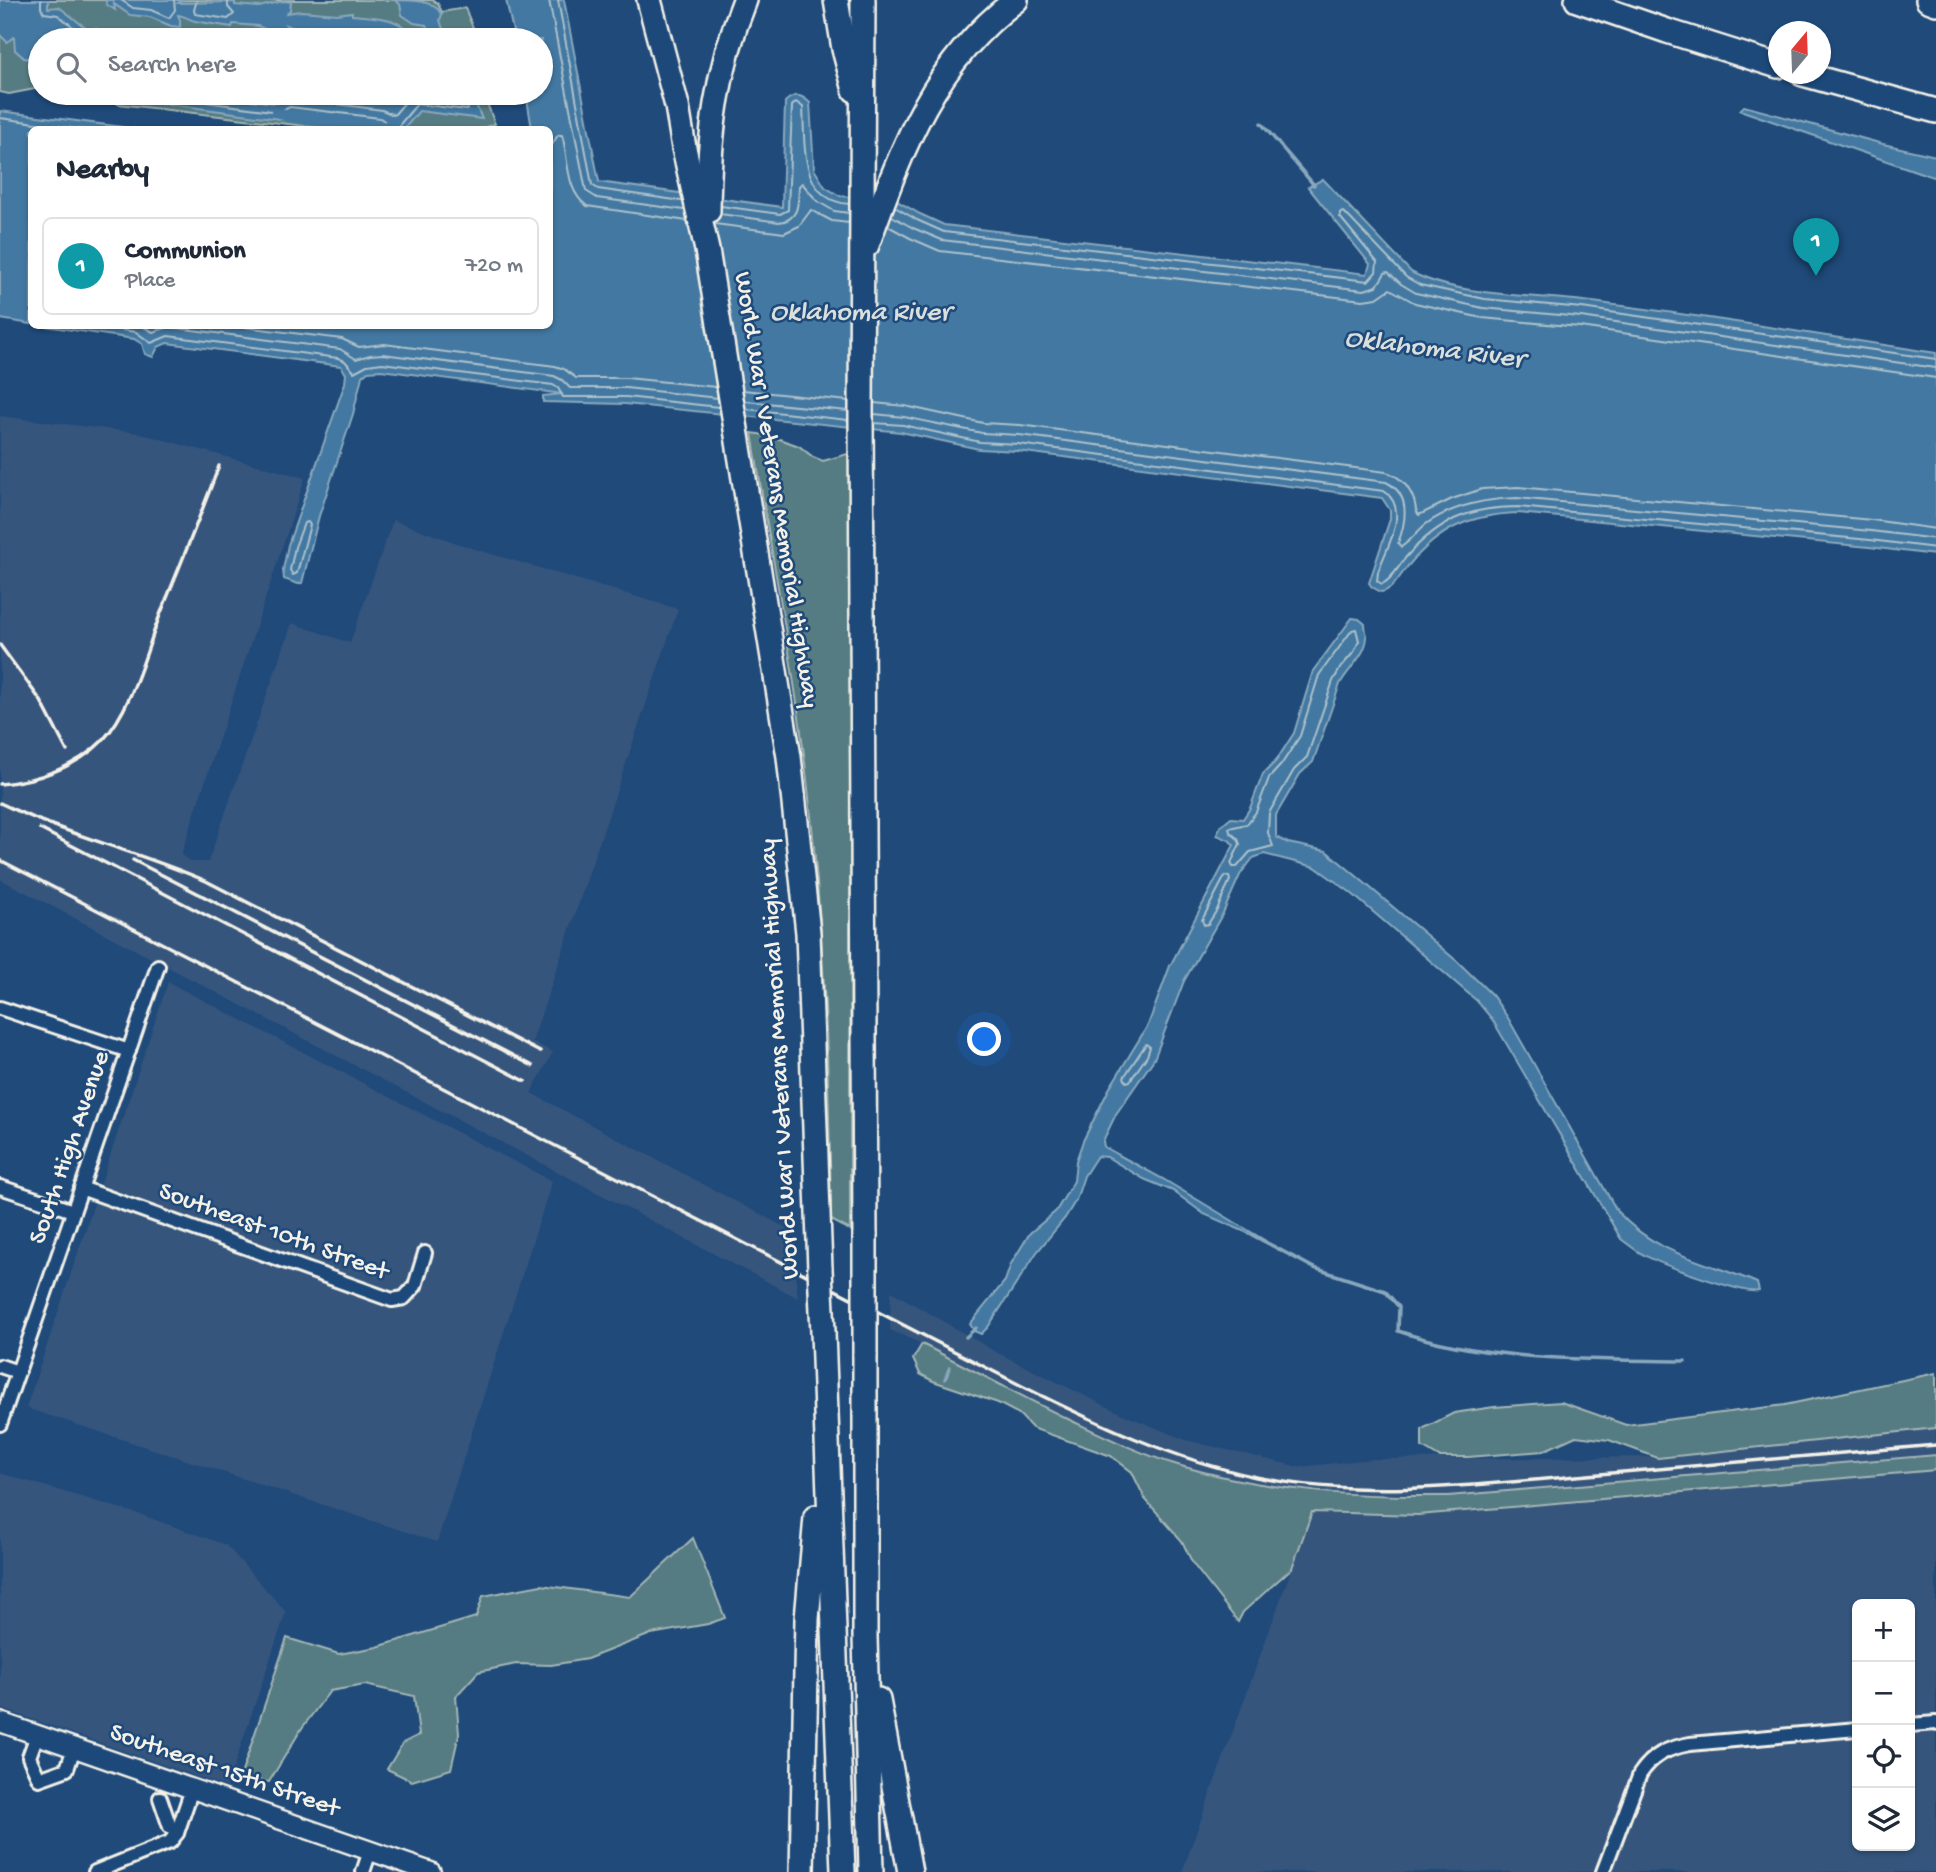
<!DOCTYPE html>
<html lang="en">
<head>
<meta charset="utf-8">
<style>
  :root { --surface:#fff; --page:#f2f2f3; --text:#1f2937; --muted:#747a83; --line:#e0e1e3; --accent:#845c67 }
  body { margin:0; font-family:"Gochi Hand",sans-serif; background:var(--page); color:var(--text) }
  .controls { position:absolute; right:21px; bottom:21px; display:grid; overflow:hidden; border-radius:10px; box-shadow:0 2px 5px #0004 }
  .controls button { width:63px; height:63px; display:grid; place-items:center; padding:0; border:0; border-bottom:2px solid var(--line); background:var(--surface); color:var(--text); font:35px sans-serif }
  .compass { position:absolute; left:1768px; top:21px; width:63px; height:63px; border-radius:50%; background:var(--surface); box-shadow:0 2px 5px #0004; rotate:19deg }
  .you { position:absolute; left:985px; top:1040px; width:24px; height:24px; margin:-18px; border:5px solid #fff; border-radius:50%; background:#1a73e8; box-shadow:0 0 0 10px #1a73e833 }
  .badge { display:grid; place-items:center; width:46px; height:46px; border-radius:50%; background:var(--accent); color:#fff; font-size:23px; font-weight:700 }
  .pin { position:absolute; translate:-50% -58px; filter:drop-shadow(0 2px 4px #0008) }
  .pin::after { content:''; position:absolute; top:37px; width:24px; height:21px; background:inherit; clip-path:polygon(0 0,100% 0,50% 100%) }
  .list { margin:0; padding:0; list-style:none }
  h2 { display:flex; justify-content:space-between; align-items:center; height:91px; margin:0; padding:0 28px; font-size:30px }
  h2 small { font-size:23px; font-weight:400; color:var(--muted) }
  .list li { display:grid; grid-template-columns:46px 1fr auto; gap:21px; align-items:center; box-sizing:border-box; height:98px; margin:0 14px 14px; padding:0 14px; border:2px solid var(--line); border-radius:10px }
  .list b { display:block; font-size:26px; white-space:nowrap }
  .list p { margin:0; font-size:23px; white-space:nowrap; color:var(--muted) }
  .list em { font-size:23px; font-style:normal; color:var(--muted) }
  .icon { flex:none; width:38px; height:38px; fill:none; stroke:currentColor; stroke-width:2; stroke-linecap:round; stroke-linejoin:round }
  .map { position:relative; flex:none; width:1936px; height:1872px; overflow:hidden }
  .search { position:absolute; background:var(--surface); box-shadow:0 2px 5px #0004; left:28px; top:28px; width:525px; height:77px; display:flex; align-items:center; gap:18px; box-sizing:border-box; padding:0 24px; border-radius:38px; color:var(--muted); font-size:26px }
  .panel { position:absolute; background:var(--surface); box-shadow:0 2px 5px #0004; left:28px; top:126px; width:525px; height:203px; border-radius:10px }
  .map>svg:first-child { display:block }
</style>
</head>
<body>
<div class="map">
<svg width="1936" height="1872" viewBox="0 0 1936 1872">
  <rect width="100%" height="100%" fill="#1f4a7a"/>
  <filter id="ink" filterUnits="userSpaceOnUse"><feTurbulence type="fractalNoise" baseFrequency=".0143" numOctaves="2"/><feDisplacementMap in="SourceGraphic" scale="14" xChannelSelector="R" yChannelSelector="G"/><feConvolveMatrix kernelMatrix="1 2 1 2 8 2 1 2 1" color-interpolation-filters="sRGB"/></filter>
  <g filter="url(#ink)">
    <g fill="#34557d" fill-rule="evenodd">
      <polygon points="0,416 139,433 305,478 181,855 191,862 208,862 292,623 350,643 393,520 471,548 678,609 532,1042 553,1052 531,1093 790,1230 798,1298 0,879"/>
      <polygon points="168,982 552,1181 437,1542 26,1408"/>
      <polygon points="891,1291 996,1352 1120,1413 1186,1440 1299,1467 1372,1459 1664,1457 1936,1428 1936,1467 1448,1496 1379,1497 1294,1490 1237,1480 1178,1465 1108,1438 1001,1386 922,1344 890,1330"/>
      <path d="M1936 1469V1872H1182L1312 1512 1418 1515ZM1857 1604H1910V1846H1857Z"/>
      <polygon points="0,1473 139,1514 226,1545 286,1612 227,1787 0,1708"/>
    </g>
    <g fill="#557b82" stroke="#a4b6b5" stroke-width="2">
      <polygon points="0,0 433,0 438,4 442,12 465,8 478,40 40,40 40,88 9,94 0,92"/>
      <polygon points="105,93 483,93 495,124 476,130 330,129 118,104"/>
      <path d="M752 433 771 436 799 446 813 457 823 461 851 453 850 1230 831 1220C829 1073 824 926 807 780 794 664 770 549 752 433Z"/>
      <path d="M922 1344C971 1369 1019 1395 1068 1419 1104 1436 1142 1455 1181 1466 1271 1492 1355 1497 1448 1496L1936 1455V1470L1418 1515 1312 1512 1292 1568 1243 1612 1238 1622 1193 1564 1182 1541 1145 1499 1132 1472 1111 1456 1032 1428 1019 1414 998 1403 933 1381 920 1374 913 1359Z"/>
      <polygon points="1936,1373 1936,1428 1658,1458 1609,1440 1576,1436 1543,1451 1468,1457 1439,1457 1422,1447 1422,1429 1454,1413 1494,1407 1561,1402 1626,1425 1785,1405"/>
      <polygon points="693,1538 725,1618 708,1624 651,1634 587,1659 551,1665 516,1664 478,1672 456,1696 459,1734 451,1769 412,1781 387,1769 403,1743 419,1735 414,1696 365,1685 330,1691 302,1728 269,1782 240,1778 287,1638 339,1654 377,1647 476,1617 483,1596 541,1585 630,1597"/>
    </g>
    <g fill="#4378a1" stroke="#8aa8bd" stroke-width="2">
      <polygon points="0,0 48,0 48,8 59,7 90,31 95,28 113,40 40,40 40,60 24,58 15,50 14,37 7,42 0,35"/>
      <path d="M106 0H182L178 3 235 2V5L259 7 283 1 291 2 290 10 287 13 301 11 337 14 352 12V15C374 17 404 16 414 40H389L384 37 351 34 350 37 336 33 300 30 286 25 289 29 288 37 280 36 258 26 233 24 232 27C222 25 204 23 195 21 188 19 185 16 178 15L180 20V27L171 26 150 17 130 15 114 4 115 10 106 4Z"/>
      <path d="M394 0C413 0 433 0 442 14L440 20 445 35 450 36 451 40H433L426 25 414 23 402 15 400 4Z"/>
      <path d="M506 0H564L599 182 782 207 785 102C794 93 801 94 810 103L814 169 825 187 840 196 897 201 920 214 944 225 1367 274 1370 264 1308 187 1323 179 1411 272C1455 296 1532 295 1583 301 1701 315 1818 335 1936 353V555L1869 547 1518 513C1469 515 1440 528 1408 566 1399 576 1395 589 1381 592L1372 587 1369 583 1390 519V510L1382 498 1017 451 979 449 901 432 625 404 543 402V396L563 394 381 370 368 371 362 376 353 414 319 516 302 583 298 584 284 579 283 570 288 545 345 383 346 374 341 366 167 343 158 347 153 357 145 354 142 344 134 339 45 326H550V130L532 129 526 93H541V40H515Z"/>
      <polygon points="112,93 471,93 482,119 419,111 404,129 380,129 381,125 289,114 287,120 117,97"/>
      <polygon points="1744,106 1883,144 1936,156 1936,178 1740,110"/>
      <polygon points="0,111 138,129 32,130 31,324 0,319"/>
      <path d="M1352 618 1359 619 1365 624C1365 628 1366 632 1367 636 1367 654 1348 669 1340 684L1313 762 1300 774 1276 815V837L1288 843 1326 851 1347 868 1458 962 1492 995 1508 1018 1617 1211C1657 1256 1704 1260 1757 1283L1759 1291C1745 1295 1660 1264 1644 1255 1636 1251 1628 1244 1621 1239L1492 1019 1477 1001 1350 892 1315 867 1264 854 1253 858 1240 875 1223 913 1184 981 1154 1059 1116 1114 1103 1141 1104 1147 1163 1179 1266 1241 1204 1214 1173 1191 1144 1179 1107 1157 1097 1156 1084 1176 1076 1200 1065 1218 1037 1252 988 1327 981 1334 974 1331 970 1324 1005 1281 1011 1264 1030 1233 1056 1211 1074 1181 1076 1161 1083 1141 1109 1089 1148 1025 1170 966 1234 845 1229 840 1217 835 1220 827 1231 818 1243 819 1250 808 1263 774 1276 761 1294 733 1313 671Z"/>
    </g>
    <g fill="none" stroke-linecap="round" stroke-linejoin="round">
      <g stroke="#adc1cc" stroke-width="2">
        <polyline points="41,0 41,8 44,13 58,15 86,37 96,37 101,40"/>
        <polyline points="121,0 133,8 151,10 169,18 175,10 174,0"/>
        <polyline points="197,0 194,10 195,14 228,19 234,14 228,7 228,0"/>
        <polyline points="549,0 586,191 597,198 684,210"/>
        <polyline points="558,0 592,185 598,189 682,201"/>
        <polyline points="139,93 279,112 290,107 380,118 386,122 388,130"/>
        <polyline points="193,93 276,103 291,98 382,110 394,115 407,100 414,96 453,99 456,97 457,93"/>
        <polyline points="333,93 391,101 400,93"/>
        <polyline points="0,118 86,130"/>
        <polyline points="399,130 401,123 417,104 467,110 469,106 465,93"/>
        <path d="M550 148 558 135H562C569 158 565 191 587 206L687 221"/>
        <path d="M721 206 780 214 788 210 792 106 796 102 803 107C805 143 799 200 849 204"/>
        <polyline points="895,207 917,220 944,232 1368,281 1376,272 1377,262 1340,217 1340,213 1344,212 1406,277 1420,285 1485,299 1582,308 1936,359"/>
        <path d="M720 214 779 222C800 220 798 202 799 186L802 183 817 201 834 211 849 213"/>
        <polyline points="892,216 913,228 942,240 1364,290 1377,286 1385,273 1388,272 1401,284 1416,293 1483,308 1581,317 1936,368"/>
        <polyline points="715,224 784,233 799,226 811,210 832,221 849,223"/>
        <polyline points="888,226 910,238 940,251 1363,300 1377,298 1390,289 1415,303 1482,318 1580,327 1936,378"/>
        <polyline points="92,326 136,332 151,343 168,336 338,358 345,361 354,372 367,365 382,363 553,385 558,388 563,397 626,397 719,407"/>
        <polyline points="142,326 153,332 169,327 340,349 356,359 370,355 383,354 554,376 562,380 570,388 626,388 718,398"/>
        <polyline points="236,326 342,339 359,347 384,344 555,366 564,369 576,378 627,378 716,387"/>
        <polyline points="743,390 848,401"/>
        <polyline points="745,401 848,411"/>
        <path d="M874 403 905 406 983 423 1020 425 1386 472C1400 476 1409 487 1414 500 1416 506 1415 511 1419 515L1452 499 1482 489 1518 487 1872 520 1936 529"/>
        <polyline points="746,409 848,420"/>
        <path d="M874 414 904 417 982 433 1019 435 1386 482C1411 494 1406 522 1398 543L1401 547C1411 541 1417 531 1426 524 1453 505 1485 499 1517 498L1871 531 1936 539"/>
        <path d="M874 423 903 425 980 442 1018 444 1384 491C1411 510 1386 548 1378 572L1377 581 1382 584C1392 580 1399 565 1407 556 1439 520 1470 507 1518 507L1870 540 1936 548"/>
        <polygon points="308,522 310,525 297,573 293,575 290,570 295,547 304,523"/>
        <polygon points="1356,629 1359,641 1354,652 1341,667 1333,681 1307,757 1294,770 1269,813 1268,833 1273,846 1250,852 1237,867 1233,867 1231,863 1240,844 1238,839 1230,832 1229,828 1247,824 1256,812 1269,778 1281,765 1300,736 1319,675 1352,630"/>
        <polygon points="1225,876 1229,877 1230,880 1217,910 1208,924 1204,925 1202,920"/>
        <polygon points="1146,1044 1150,1047 1147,1056 1130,1081 1126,1082 1124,1077"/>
      </g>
      <g stroke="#8aa8bd" stroke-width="3.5">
        <polyline points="1261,123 1314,185"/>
        <path d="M1254 1236 1314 1268 1385 1291 1399 1307 1398 1331C1490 1362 1588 1359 1685 1361"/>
        <polyline points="966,1337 976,1328"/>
        <polyline points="945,1379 950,1367"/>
      </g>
      <polyline stroke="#4378a1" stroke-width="10" points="276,111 288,117 381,128 393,123"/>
      <defs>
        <g id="street">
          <polyline points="0,1008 129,1051"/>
          <polyline points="0,1187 73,1211"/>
          <polyline points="81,1188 392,1300 404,1298 415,1286 425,1253"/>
          <polyline points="0,1366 18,1372"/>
          <polyline points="0,1424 158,966"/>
          <polyline points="1910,1725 1936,1723"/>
          <polyline points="37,1735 29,1757 39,1779 67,1769 74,1748"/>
          <polyline points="160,1798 170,1827 177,1833"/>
          <polyline points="95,1872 170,1842 177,1833 192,1789"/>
          <polyline points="363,1872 370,1851"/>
          <path d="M1603 1872 1640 1774C1653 1755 1667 1748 1690 1744L1857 1729"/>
        </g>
        <polyline id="secondary" points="0,1722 431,1872"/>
        <g id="highway">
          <polyline points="649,0 677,106 684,148 707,250 789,757 808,933 820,1269"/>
          <polyline points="836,0 844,49 855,90"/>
          <polyline points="863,0 861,412 865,1236"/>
          <polyline points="1577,0 1667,31 1778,66"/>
          <polyline points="1928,0 1936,3"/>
          <polyline points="1803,74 1936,111"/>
          <path d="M708 211C709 135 716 72 745 0"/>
          <path d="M867 245C902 149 931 64 1016 0"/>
          <polyline points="823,1332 843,1872"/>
          <polyline points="865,1353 865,1636 871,1872"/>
          <polyline points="878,1700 910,1872"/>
          <polyline points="802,1872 807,1619 816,1517"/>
        </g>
      </defs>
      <use href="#street" stroke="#f4f1e8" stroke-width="18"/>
      <use href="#secondary" stroke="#f4f1e8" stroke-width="23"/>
      <use href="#highway" stroke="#f4f1e8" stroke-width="28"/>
      <use href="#street" stroke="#1f4a7a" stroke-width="12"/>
      <use href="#secondary" stroke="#1f4a7a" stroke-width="18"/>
      <use href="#highway" stroke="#1f4a7a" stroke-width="23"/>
      <g stroke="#f4f1e8" stroke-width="3.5">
        <polyline points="0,645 41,701 67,751"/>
        <path d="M0 784C36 781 77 767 102 741 131 711 145 654 160 615 180 566 200 516 219 466"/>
        <path d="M0 803C66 835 139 852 206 881L540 1052"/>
        <polyline points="40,829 525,1081"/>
        <path d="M0 860 1020 1385C1096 1423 1172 1459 1256 1477 1364 1499 1479 1485 1588 1475 1704 1465 1820 1455 1936 1445"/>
        <polyline points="133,860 533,1066"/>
      </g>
      <defs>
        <g id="highway-bridge">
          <polyline points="865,1236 865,1353"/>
          <polyline points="820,1269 823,1332"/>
        </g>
      </defs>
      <use href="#highway-bridge" stroke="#f4f1e8" stroke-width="28" stroke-linecap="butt"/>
      <use href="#highway-bridge" stroke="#1f4a7a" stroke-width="23"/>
    </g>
  </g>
  <g text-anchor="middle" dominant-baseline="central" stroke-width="5" stroke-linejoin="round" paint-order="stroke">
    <g font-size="26" fill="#f4f1e8" stroke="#1f4a7a">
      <text transform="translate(775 490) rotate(81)">World War I Veterans Memorial Highway</text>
      <text transform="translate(781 1059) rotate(-93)">World War I Veterans Memorial Highway</text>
      <text transform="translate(71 1148) rotate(-71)">South High Avenue</text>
      <text transform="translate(273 1233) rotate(20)">Southeast 10th Street</text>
      <text transform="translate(224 1772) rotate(19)">Southeast 15th Street</text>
    </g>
    <g font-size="28" font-style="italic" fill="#d9dfdd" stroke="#1f4a7a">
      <text x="860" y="313">Oklahoma River</text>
      <text transform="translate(1434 350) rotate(7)">Oklahoma River</text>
    </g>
  </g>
</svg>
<div class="controls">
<button>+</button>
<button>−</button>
<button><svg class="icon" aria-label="locate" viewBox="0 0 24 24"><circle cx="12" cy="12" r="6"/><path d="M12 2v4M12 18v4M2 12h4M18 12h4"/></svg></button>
<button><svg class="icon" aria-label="layers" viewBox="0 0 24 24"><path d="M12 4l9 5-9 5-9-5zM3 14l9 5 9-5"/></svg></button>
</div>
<svg class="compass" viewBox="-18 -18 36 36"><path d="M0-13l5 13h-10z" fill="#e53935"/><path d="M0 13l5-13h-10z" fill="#747a83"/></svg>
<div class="you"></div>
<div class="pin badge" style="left:1816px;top:276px;background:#0f9aa8">1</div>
<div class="search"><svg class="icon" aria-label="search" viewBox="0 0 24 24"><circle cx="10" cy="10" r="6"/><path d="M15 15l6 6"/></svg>Search here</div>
<section class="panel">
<h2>Nearby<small></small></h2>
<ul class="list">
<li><span class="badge" style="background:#0f9aa8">1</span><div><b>Communion</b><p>Place</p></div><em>720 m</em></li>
</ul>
</section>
</div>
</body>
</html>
